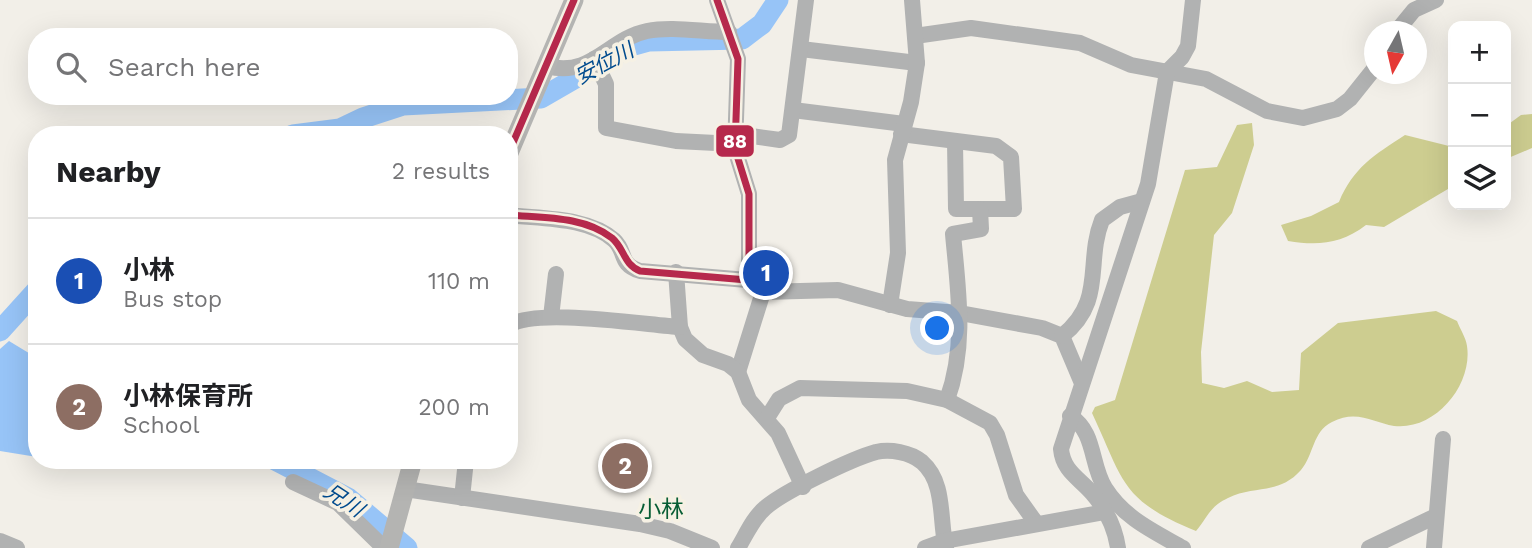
<!DOCTYPE html>
<html lang="en">
<head>
<meta charset="utf-8">
<style>
  :root { --surface:#fff; --page:#f6f6f6; --text:#202124; --muted:#757577; --line:#e0e0e0; --accent:#d93025 }
  body { margin:0; font-family:"Work Sans","Noto Sans JP",sans-serif; background:var(--page); color:var(--text) }
  .controls { position:absolute; right:21px; top:21px; display:grid; overflow:hidden; border-radius:14px; box-shadow:0 7px 28px #0002 }
  .controls button { width:63px; height:63px; display:grid; place-items:center; padding:0; border:0; border-bottom:2px solid var(--line); background:var(--surface); color:var(--text); font:35px sans-serif }
  .compass { position:absolute; left:1364px; top:21px; width:63px; height:63px; border-radius:50%; background:var(--surface); box-shadow:0 7px 28px #0002; rotate:188deg }
  .you { position:absolute; left:938px; top:329px; width:24px; height:24px; margin:-18px; border:5px solid #fff; border-radius:50%; background:#1a73e8; box-shadow:0 0 0 10px #1a73e833 }
  .badge { display:grid; place-items:center; width:46px; height:46px; border-radius:50%; background:var(--accent); color:#fff; font-size:23px; font-weight:700 }
  .pin { position:absolute; translate:-50% -50%; border:4px solid #fff; box-shadow:0 2px 7px #0006 }
  .list { margin:0; padding:0; list-style:none }
  h2 { display:flex; justify-content:space-between; align-items:center; height:91px; margin:0; padding:0 28px; font-size:30px }
  h2 small { font-size:23px; font-weight:400; color:var(--muted) }
  .list li { display:grid; grid-template-columns:46px 1fr auto; gap:21px; align-items:center; box-sizing:border-box; height:126px; padding:0 28px; border-top:2px solid var(--line) }
  .list b { display:block; font-size:26px; white-space:nowrap }
  .list p { margin:0; font-size:23px; white-space:nowrap; color:var(--muted) }
  .list em { font-size:23px; font-style:normal; color:var(--muted) }
  .icon { flex:none; width:38px; height:38px; fill:none; stroke:currentColor; stroke-width:2; stroke-linecap:round; stroke-linejoin:round }
  .map { position:relative; flex:none; width:1532px; height:548px; overflow:hidden }
  .search { position:absolute; background:var(--surface); box-shadow:0 7px 28px #0002; left:28px; top:28px; width:490px; height:77px; display:flex; align-items:center; gap:18px; box-sizing:border-box; padding:0 24px; border-radius:28px; color:var(--muted); font-size:26px }
  .panel { position:absolute; background:var(--surface); box-shadow:0 7px 28px #0002; left:28px; top:126px; width:490px; height:343px; border-radius:28px }
  .map>svg:first-child { display:block }
</style>
</head>
<body>
<div class="map">
<svg width="1532" height="548" viewBox="0 0 1532 548">
  <rect width="100%" height="100%" fill="#f2efe8"/>
  <g fill="#cdcd90">
    <polygon points="1532,114 1532,148 1506,159 1506,126 1521,115"/>
    <path d="M1252 123 1254 145 1232 213 1214 235 1201 352 1202 383 1224 388 1247 381 1272 392 1299 390 1301 353 1338 323 1436 311 1457 321C1460 329 1466 338 1467 346 1473 385 1435 431 1394 426 1374 423 1357 409 1332 422 1312 432 1314 455 1301 470 1279 495 1254 485 1228 498 1209 507 1208 517 1196 531 1120 500 1124 481 1092 413L1095 407 1115 400 1185 170 1217 167 1237 125Z"/>
    <path d="M1405 135 1453 147V186L1384 227 1366 225C1341 244 1318 246 1288 241L1281 225 1311 216 1339 202C1353 168 1374 155 1405 135Z"/>
  </g>
  <polygon fill="#97c4f7" points="9,341 37,358 37,457 0,451 0,349"/>
  <g fill="none" stroke-linecap="round" stroke-linejoin="round">
    <g stroke="#97c4f7" stroke-width="21">
      <polyline points="293,135 340,129 363,118 403,105 541,98 631,46 649,41 742,39 762,24 778,0"/>
      <polyline points="0,331 37,290"/>
      <polyline points="275,460 348,498 407,548"/>
    </g>
    <g stroke="#b1b2b2" stroke-width="16">
      <polyline points="717,0 738,59 735,149 749,194 749,263 763,292 738,372"/>
      <polyline points="1396,32 1414,10 1436,0"/>
      <polyline points="915,36 971,28 1080,43 1131,65 1206,79 1267,111 1303,118 1337,109 1350,99 1374,69"/>
      <polyline points="801,49 917,63"/>
      <polyline points="594,59 606,84 606,128 676,141 736,144"/>
      <path d="M547 66C592 78 608 39 647 31 672 26 703 32 729 32"/>
      <polyline points="793,110 904,124"/>
      <polyline points="737,134 780,140 789,135 806,0"/>
      <polyline points="901,134 996,146 1011,157 1014,209 956,209 955,141"/>
      <path d="M509 215C542 219 588 217 614 240 627 252 618 264 640 271L759 281"/>
      <polyline points="676,272 680,327 685,339 703,355 728,364 738,372 749,400 778,433 803,487"/>
      <polyline points="763,292 838,290 907,309 960,313 1042,328 1062,336 1081,381"/>
      <polyline points="890,305 898,253 895,160 911,102 917,63 912,0"/>
      <polyline points="551,317 556,274"/>
      <path d="M509 326C532 307 646 325 680 327"/>
      <path d="M1062 336C1106 301 1085 263 1102 220L1120 207 1142 201"/>
      <path d="M947 400C967 345 958 290 953 234L981 229 980 209"/>
      <path d="M1070 416C1096 432 1090 464 1105 488 1124 518 1153 531 1183 548"/>
      <polyline points="767,418 779,399 800,388 907,391 947,400 990,423 997,435 1016,495 1036,523"/>
      <polyline points="293,482 338,503 384,548"/>
      <polyline points="405,489 640,524 670,531 712,548"/>
      <polyline points="462,498 466,460"/>
      <polyline points="0,541 17,548"/>
      <path d="M738 548C746 535 753 518 765 508 783 492 851 459 876 452 890 449 910 452 922 462 946 483 939 520 946 548"/>
      <polyline points="925,548 944,541 1105,512"/>
      <path d="M1118 548C1115 528 1106 509 1092 493 1079 478 1063 471 1061 449L1148 184 1167 72 1182 57 1188 46 1193 0"/>
      <polyline points="1369,548 1436,516"/>
      <polyline points="1434,548 1443,439"/>
    </g>
    <g stroke="#b4b4b2" stroke-width="19">
      <polyline points="509,153 574,0"/>
      <polyline points="389,548 413,460"/>
    </g>
    <defs>
      <g id="bus-1">
        <polyline points="717,0 738,59 735,149 749,194 749,263 759,281"/>
        <polyline points="509,152 574,0"/>
        <path d="M509 215C543 218 584 216 612 238 625 249 623 264 640 271L759 281"/>
      </g>
    </defs>
    <use href="#bus-1" stroke="#f6f1e4" stroke-width="12"/>
    <use href="#bus-1" stroke="#b6294c" stroke-width="7"/>
  </g>
  <g text-anchor="middle" dominant-baseline="central" stroke-width="7" stroke-linejoin="round" paint-order="stroke">
    <g font-size="21" font-style="italic" fill="#004b8e" stroke="#f6f1e4">
      <text transform="translate(604 63) rotate(-28)">安位川</text>
      <text transform="translate(344 500) rotate(33)">兄川</text>
    </g>
    <g font-size="23" fill="#075d34" stroke="#f6f1e4">
      <text x="661" y="509">小林</text>
    </g>
  </g>
  <rect stroke="#f6f1e4" stroke-width="2.5" x="715" y="124" width="40" height="34" rx="7" fill="#b6294c"/>
  <g font-size="19" text-anchor="middle" font-weight="bold" fill="#fff">
    <text x="735" y="148">88</text>
  </g>
</svg>
<div class="controls">
<button>+</button>
<button>−</button>
<button><svg class="icon" aria-label="layers" viewBox="0 0 24 24"><path d="M12 4l9 5-9 5-9-5zM3 14l9 5 9-5"/></svg></button>
</div>
<svg class="compass" viewBox="-18 -18 36 36"><path d="M0-13l5 13h-10z" fill="#e53935"/><path d="M0 13l5-13h-10z" fill="#757577"/></svg>
<div class="you"></div>
<div class="pin badge" style="left:766px;top:273px;background:#1a4fb4">1</div>
<div class="pin badge" style="left:625px;top:466px;background:#8d6e63">2</div>
<div class="search"><svg class="icon" aria-label="search" viewBox="0 0 24 24"><circle cx="10" cy="10" r="6"/><path d="M15 15l6 6"/></svg>Search here</div>
<section class="panel">
<h2>Nearby<small>2 results</small></h2>
<ul class="list">
<li><span class="badge" style="background:#1a4fb4">1</span><div><b>小林</b><p>Bus stop</p></div><em>110 m</em></li>
<li><span class="badge" style="background:#8d6e63">2</span><div><b>小林保育所</b><p>School</p></div><em>200 m</em></li>
</ul>
</section>
</div>
</body>
</html>
